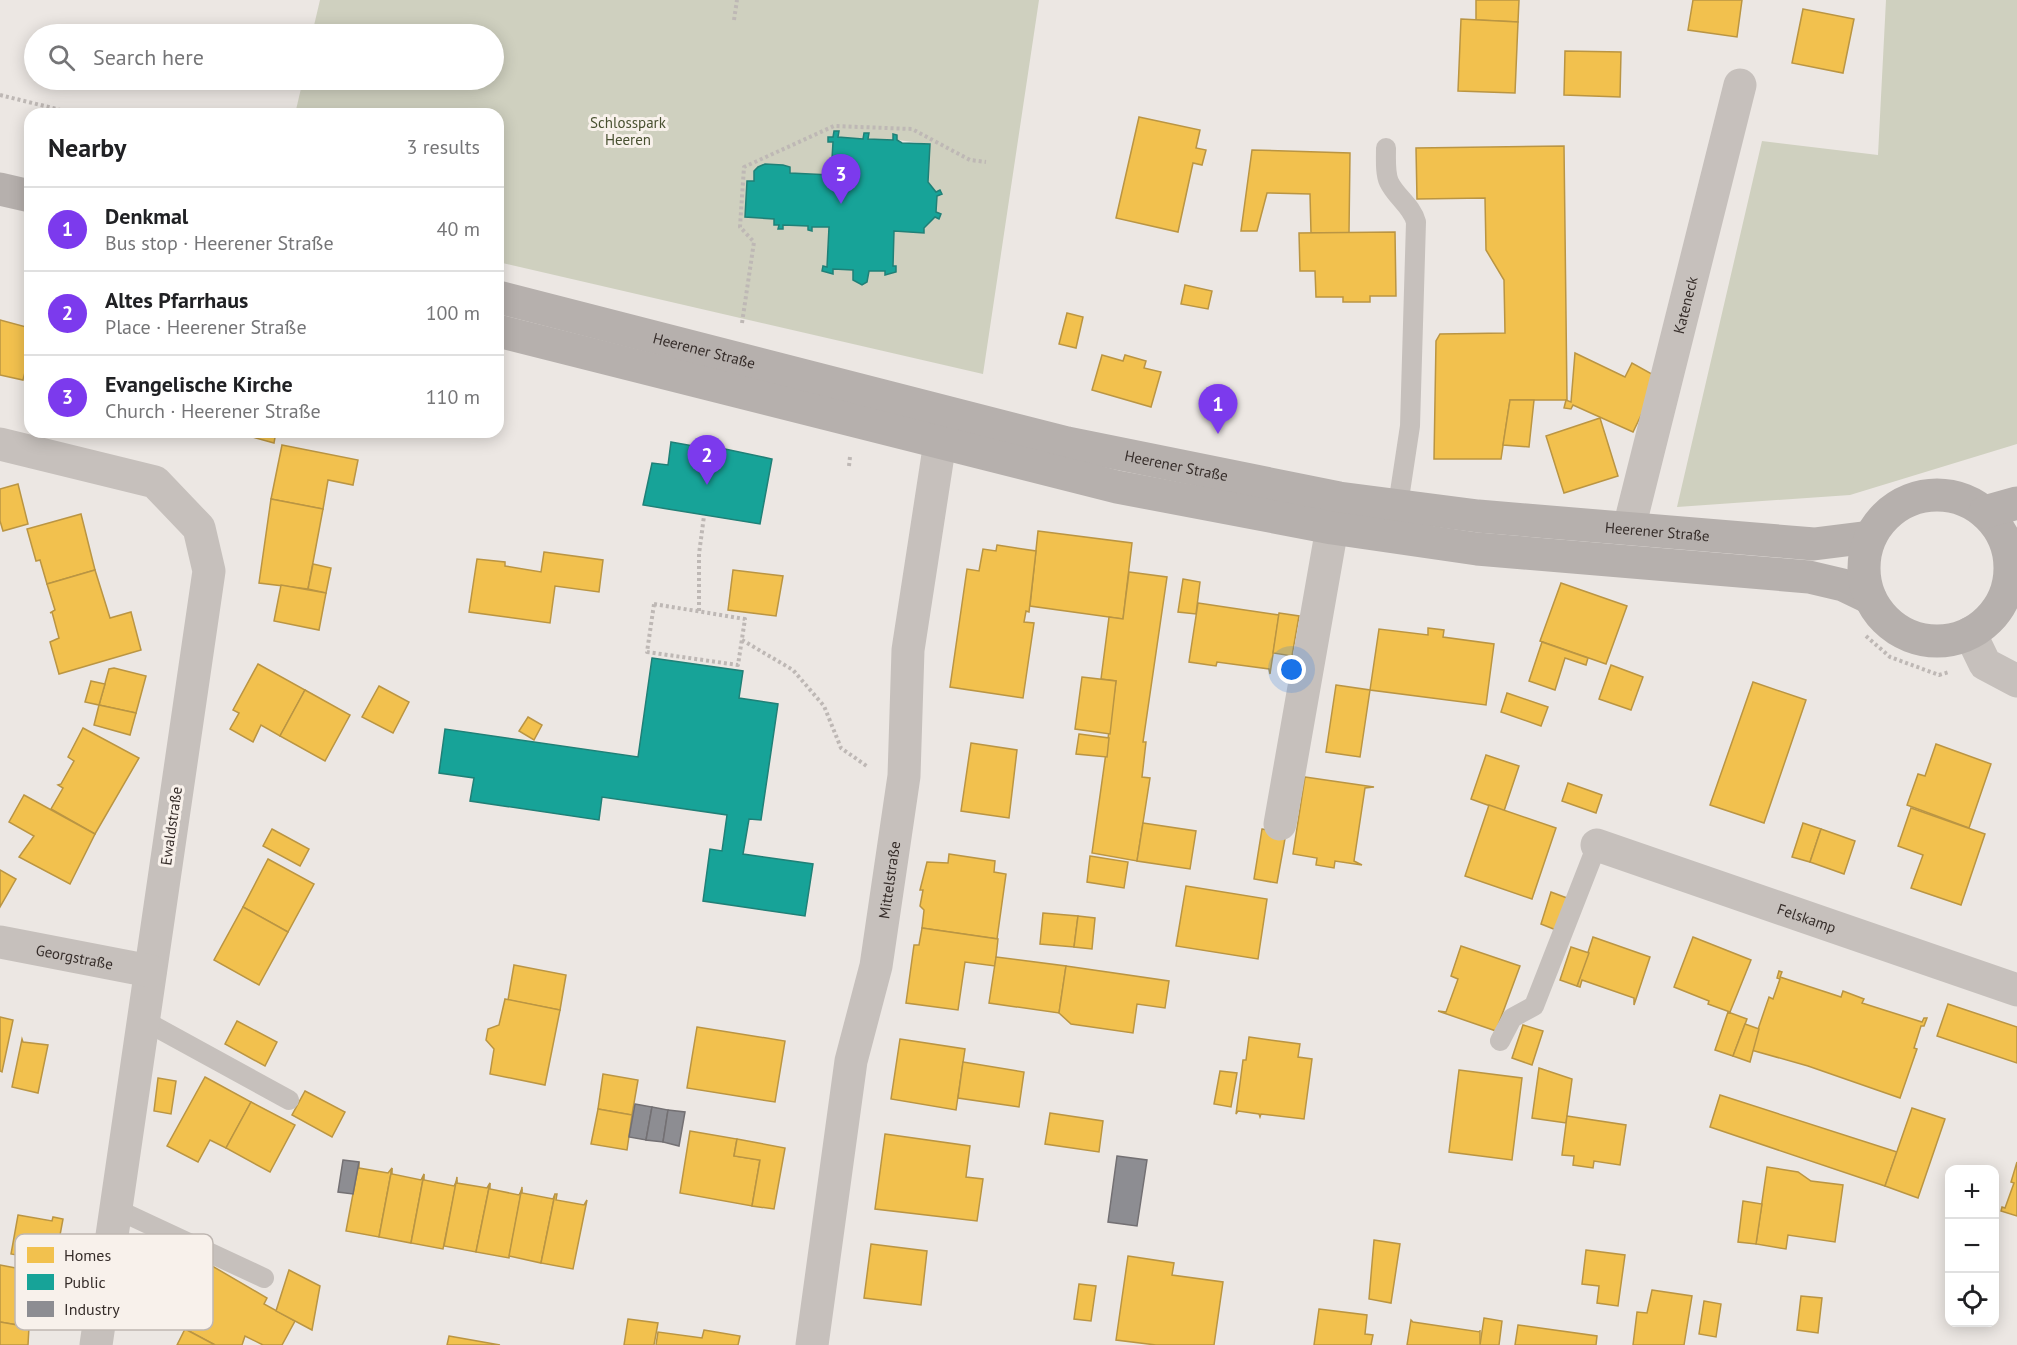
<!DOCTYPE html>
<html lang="en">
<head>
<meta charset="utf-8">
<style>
  :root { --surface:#fff; --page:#f2f2f2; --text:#202124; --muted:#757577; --line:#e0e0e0; --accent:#7c3aed }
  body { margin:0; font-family:"PT Sans",sans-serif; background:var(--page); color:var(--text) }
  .controls { position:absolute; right:18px; bottom:18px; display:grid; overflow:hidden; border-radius:12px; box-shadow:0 3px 15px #0003 }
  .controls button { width:54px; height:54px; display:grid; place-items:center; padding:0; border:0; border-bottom:2px solid var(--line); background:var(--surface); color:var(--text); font:30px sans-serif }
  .you { position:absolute; left:1292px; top:670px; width:21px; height:21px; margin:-15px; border:4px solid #fff; border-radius:50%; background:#1a73e8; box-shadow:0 0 0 9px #1a73e833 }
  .badge { display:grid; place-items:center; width:39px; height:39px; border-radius:50%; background:var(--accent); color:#fff; font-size:20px; font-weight:700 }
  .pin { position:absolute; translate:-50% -50px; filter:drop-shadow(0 2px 3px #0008) }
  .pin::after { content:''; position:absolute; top:32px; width:21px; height:18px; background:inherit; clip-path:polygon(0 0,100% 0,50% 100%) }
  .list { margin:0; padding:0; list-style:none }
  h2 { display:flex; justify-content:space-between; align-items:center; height:78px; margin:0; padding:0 24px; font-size:26px }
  h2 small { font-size:20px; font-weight:400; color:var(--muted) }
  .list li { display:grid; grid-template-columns:39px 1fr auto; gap:18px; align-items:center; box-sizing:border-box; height:84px; padding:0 24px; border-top:2px solid var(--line) }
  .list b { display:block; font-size:22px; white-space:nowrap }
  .list p { margin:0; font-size:20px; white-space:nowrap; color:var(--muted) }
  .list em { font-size:20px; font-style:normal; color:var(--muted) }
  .icon { flex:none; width:33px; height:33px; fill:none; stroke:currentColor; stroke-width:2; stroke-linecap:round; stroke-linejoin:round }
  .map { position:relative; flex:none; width:2017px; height:1345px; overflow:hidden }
  .search { position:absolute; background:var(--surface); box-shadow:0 3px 15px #0003; left:24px; top:24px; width:480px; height:66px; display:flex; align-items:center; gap:15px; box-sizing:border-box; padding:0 21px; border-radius:33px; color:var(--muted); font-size:22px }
  .panel { position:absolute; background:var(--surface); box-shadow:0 3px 15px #0003; left:24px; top:108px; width:480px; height:330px; border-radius:18px }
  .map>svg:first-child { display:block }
</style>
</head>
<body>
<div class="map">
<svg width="2017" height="1345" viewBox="0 0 2017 1345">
  <rect width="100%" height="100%" fill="#ece7e3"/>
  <g fill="#cfd0bf" fill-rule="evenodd">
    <path d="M320 0H1039L983 374 498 262V114H295L303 80H494V34H312ZM839 132 838 137 863 139 864 133H868V139L893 140V134L897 135V140L930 144 928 182 936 192 940 190 942 193 937 196 936 212 941 214 939 218 935 217 924 228 923 232 894 231 893 266H896V272L886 275 885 271H869L867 282 861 285 853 280V270L833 269 832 274 822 270 823 266 827 267 829 227H812L811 230H808V226L783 225 779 228V225L774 224V219L745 217 747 182 754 181V171C766 164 777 162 790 167V173L831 175 833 142 828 141 829 137H833Z"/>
    <polygon points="1886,0 2017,0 2017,444 1850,495 1677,507 1762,141 1878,155"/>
  </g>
  <g fill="#f2c14e" stroke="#ba9543" stroke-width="1.5">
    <polygon points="1476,0 1519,0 1518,22 1476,20"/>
    <polygon points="1693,0 1742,0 1737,37 1688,30"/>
    <polygon points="1803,9 1854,19 1843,73 1792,63"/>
    <polygon points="1461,19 1518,22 1515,93 1458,91"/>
    <polygon points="1565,51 1621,52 1620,97 1564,95"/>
    <polygon points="1139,117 1200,130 1196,148 1206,150 1202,165 1193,163 1178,232 1116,218"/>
    <polygon points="1564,146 1567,400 1510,400 1501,459 1434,459 1436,341 1440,334 1505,333 1504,280 1486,250 1485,198 1417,199 1416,148"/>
    <polygon points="1252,150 1350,153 1349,233 1311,233 1310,194 1267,193 1257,231 1241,231"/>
    <polygon points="1395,232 1396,296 1370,296 1370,302 1343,302 1343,297 1316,297 1315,271 1300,271 1299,233"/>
    <polygon points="1185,285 1212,291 1208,309 1181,304"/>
    <polygon points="1067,313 1083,317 1076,348 1059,344"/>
    <polygon points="0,320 30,328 30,353 23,380 0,375"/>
    <polygon points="1575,353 1625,377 1632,363 1659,378 1633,432 1573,405 1571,409 1564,408 1566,400 1571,402"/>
    <polygon points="1102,355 1123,361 1125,355 1146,361 1144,368 1161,372 1151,407 1092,390"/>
    <polygon points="1510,400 1534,400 1529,447 1503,445"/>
    <polygon points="1600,418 1618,476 1564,493 1546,436"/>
    <polygon points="234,432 276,432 274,443"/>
    <polygon points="282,445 358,460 353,485 328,480 323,509 271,499"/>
    <polygon points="18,484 28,524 3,531 0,521 0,489"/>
    <polygon points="271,499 323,509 308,589 259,583"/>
    <polygon points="81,514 95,570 47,584 40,560 36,561 27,529"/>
    <polygon points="1038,531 1132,543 1123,619 1030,606"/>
    <polygon points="997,545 1036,551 1029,612 1026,611 1024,622 1034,623 1023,698 950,687 967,569 979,571 983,549 996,551"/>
    <polygon points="544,552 603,560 599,592 555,586 550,623 469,612 477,559 505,562 505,566 541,572"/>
    <polygon points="313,564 331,568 326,593 308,589"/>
    <polygon points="95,570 110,618 131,612 141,650 59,674 50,642 59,638 52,612 50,613 55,610 47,584"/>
    <polygon points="733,570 783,576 776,616 728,610"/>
    <polygon points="1129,572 1167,577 1143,742 1146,742 1142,777 1150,778 1137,861 1092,853 1116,681 1101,679 1109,617 1123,619"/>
    <polygon points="1183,579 1200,582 1196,614 1178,612"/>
    <polygon points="1561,583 1627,606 1606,664 1540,641"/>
    <polygon points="281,585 326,593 319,630 274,621"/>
    <polygon points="1198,603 1279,615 1270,674 1269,669 1217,662 1216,666 1189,662"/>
    <polygon points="1279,613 1299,616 1292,656 1273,653"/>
    <polygon points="1428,628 1444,630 1443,637 1494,644 1486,705 1370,690 1379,629 1428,635"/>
    <polygon points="1542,642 1588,658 1586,665 1565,658 1555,690 1529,681"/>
    <polygon points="258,664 305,690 280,736 261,725 253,742 230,729 239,713 233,710"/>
    <polygon points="1611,665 1643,677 1631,710 1599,699"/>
    <polygon points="114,668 146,676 136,713 99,705 109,669"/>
    <polygon points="1082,677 1116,681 1110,734 1075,729"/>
    <polygon points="91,681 105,684 99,705 85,702"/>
    <polygon points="1753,682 1806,700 1764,823 1710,805"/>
    <polygon points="1336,685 1370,690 1360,757 1326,752"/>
    <polygon points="379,686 409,702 393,733 362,717"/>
    <polygon points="305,690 350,715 325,761 280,736"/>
    <polygon points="1507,693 1548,707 1541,726 1501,712"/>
    <polygon points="99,705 136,713 130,735 94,725"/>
    <polygon points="528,717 542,725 534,740 519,731"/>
    <polygon points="83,728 139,758 95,834 51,809 63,788 58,785 61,784 74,761 68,757"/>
    <polygon points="1079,734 1109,738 1107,757 1076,754"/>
    <polygon points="971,743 1017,750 1009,818 961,811"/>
    <polygon points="1936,744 1991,764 1969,828 1907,805 1918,774 1925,776"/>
    <polygon points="1486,755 1519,766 1504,811 1471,799"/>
    <polygon points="1305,777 1374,787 1365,788 1354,861 1362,865 1335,861 1334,868 1316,865 1317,858 1293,854"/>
    <polygon points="1568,783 1602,795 1596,813 1562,801"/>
    <polygon points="24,795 95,834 70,884 19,857 34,836 9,822"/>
    <polygon points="1489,805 1556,828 1532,899 1465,876"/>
    <polygon points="1911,808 1985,834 1961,905 1911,888 1923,855 1898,846"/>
    <polygon points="1143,823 1196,831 1190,869 1137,861"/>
    <polygon points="1803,823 1821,829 1810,862 1792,857"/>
    <polygon points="272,829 309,849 300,866 263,846"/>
    <polygon points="1262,829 1286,833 1277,883 1254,879"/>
    <polygon points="1821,829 1855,841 1844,874 1810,862"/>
    <polygon points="949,854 995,861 994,872 1006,874 997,939 922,928 924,910 920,906 923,890 920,890 927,862 948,863"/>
    <polygon points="1090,856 1128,862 1124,888 1087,882"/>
    <polygon points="268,859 314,884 288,932 243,907"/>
    <polygon points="0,870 16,879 0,907"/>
    <polygon points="1186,886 1267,899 1258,959 1176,946"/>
    <polygon points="1551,892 1567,898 1556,930 1541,924"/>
    <polygon points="243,907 288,932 259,985 214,960"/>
    <polygon points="1043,913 1078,916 1074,947 1040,944"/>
    <polygon points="1078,916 1095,918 1092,949 1074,947"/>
    <polygon points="922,928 998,939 995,966 965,962 958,1010 906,1003 914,945 919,945"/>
    <polygon points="1593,937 1650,957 1634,1005 1634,998 1582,980 1580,987 1577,986"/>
    <polygon points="1693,937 1751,960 1730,1012 1708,1004 1709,1001 1674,987"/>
    <polygon points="1461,946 1520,966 1496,1031 1438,1011 1446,1012 1458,979 1451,976"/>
    <polygon points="1571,947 1589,953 1577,986 1560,980"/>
    <polygon points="996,957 1066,966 1059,1013 989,1003"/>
    <polygon points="514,965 566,975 560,1010 508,1000"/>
    <polygon points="1066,966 1169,981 1165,1008 1137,1004 1133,1033 1071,1024 1059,1013"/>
    <polygon points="1779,971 1782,972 1780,977 1841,997 1843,991 1864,999 1862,1003 1922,1022 1924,1018 1927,1018 1924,1026 1921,1026 1914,1048 1917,1049 1900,1098 1808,1066 1751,1050 1769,997 1773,999 1780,979 1777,978"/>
    <polygon points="505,999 560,1010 545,1085 490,1074 494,1049 486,1040 488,1029 499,1025"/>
    <polygon points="1948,1004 2017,1027 2017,1063 1937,1036"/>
    <polygon points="1728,1012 1747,1019 1733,1056 1715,1050"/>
    <polygon points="0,1017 13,1020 2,1072 0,1071"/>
    <polygon points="237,1021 277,1042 265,1066 225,1044"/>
    <polygon points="1745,1024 1759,1029 1750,1062 1733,1056"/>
    <polygon points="1523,1025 1543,1031 1532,1065 1512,1058"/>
    <polygon points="697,1027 785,1041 775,1102 687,1088"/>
    <polygon points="1249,1037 1300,1044 1298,1057 1312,1059 1304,1119 1261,1114 1260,1117 1259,1114 1238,1111 1236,1114 1243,1060 1246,1060"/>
    <polygon points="22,1039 23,1042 48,1045 38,1093 12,1087"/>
    <polygon points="900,1039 965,1049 956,1110 891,1099"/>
    <polygon points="963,1062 1024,1072 1019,1107 958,1098"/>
    <polygon points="1539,1068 1572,1079 1566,1123 1532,1118"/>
    <polygon points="1459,1070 1522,1078 1512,1160 1449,1152"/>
    <polygon points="1220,1071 1237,1073 1231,1107 1214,1104"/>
    <polygon points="603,1074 638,1080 632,1115 598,1109"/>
    <polygon points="205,1077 251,1102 226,1148 210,1140 198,1162 167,1146"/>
    <polygon points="158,1078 176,1081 171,1114 154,1111"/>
    <polygon points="305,1091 345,1112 332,1137 292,1115"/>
    <polygon points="1720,1095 1897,1152 1885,1186 1710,1127"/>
    <polygon points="251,1102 295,1125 270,1172 226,1148"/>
    <polygon points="1912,1108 1945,1119 1918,1198 1885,1186"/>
    <polygon points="598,1109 632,1115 627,1150 591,1144"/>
    <polygon points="1050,1113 1103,1121 1099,1152 1045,1144"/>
    <polygon points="1567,1116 1626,1125 1620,1165 1594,1161 1593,1168 1573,1165 1574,1156 1562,1155"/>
    <polygon points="690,1131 737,1139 734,1156 760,1160 752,1206 680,1193"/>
    <polygon points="885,1134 970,1146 966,1177 983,1179 977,1221 875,1209"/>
    <polygon points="737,1139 785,1148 774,1209 752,1206 760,1160 734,1156"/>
    <polygon points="359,1162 359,1168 388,1173 392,1168 379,1237 346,1231"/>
    <polygon points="2017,1162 2017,1216 2001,1211 2002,1207 2005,1208 2014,1183 2011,1182"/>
    <polygon points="1767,1167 1798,1172 1811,1181 1843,1185 1835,1242 1788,1235 1786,1249 1756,1244"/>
    <polygon points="392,1168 392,1174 421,1180 424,1174 411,1243 379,1237"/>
    <polygon points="424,1174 424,1180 454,1186 457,1180 443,1249 411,1243"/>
    <polygon points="457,1177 457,1183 487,1188 490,1183 476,1252 444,1246"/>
    <polygon points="490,1183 490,1189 519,1195 522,1189 509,1258 476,1252"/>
    <polygon points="522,1187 522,1193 553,1199 555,1194 541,1263 509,1256"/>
    <polygon points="555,1194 557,1194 556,1200 584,1205 587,1200 573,1269 541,1263"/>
    <polygon points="1743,1201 1762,1204 1756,1244 1738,1242"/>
    <polygon points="18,1215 52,1221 53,1217 63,1219 55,1262 11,1254"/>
    <polygon points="1374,1240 1400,1244 1391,1303 1369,1299"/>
    <polygon points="871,1244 927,1251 921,1305 864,1298"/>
    <polygon points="1586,1250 1625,1255 1618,1306 1597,1303 1599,1286 1582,1284"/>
    <polygon points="1128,1256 1174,1263 1172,1275 1223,1282 1214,1345 1156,1345 1116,1340"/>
    <polygon points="207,1263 267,1298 264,1304 295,1321 282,1345 263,1345 245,1336 242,1345 215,1345 185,1329 199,1303 182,1294 184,1291 190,1294"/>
    <polygon points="0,1265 42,1273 29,1327 0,1322"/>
    <polygon points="289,1270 320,1286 312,1330 276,1311"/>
    <polygon points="1079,1284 1096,1286 1091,1321 1074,1319"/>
    <polygon points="1652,1290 1692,1296 1684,1345 1633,1345 1637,1312 1647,1313"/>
    <polygon points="1801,1296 1822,1298 1818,1333 1797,1330"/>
    <polygon points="1704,1301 1721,1304 1716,1337 1699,1334"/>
    <polygon points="1319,1309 1367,1315 1365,1334 1373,1335 1371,1345 1314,1345"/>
    <polygon points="1484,1318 1502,1321 1499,1345 1480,1345"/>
    <polygon points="628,1319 658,1323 654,1345 624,1345"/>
    <polygon points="1411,1320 1413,1322 1480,1332 1480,1330 1480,1345 1407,1345"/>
    <polygon points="0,1322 29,1327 28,1345 0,1345"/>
    <polygon points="1518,1325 1597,1336 1596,1345 1515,1345"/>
    <polygon points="185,1329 215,1345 177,1345"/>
    <polygon points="704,1330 740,1336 738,1345 656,1345 658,1332 702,1338"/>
    <polygon points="449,1336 500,1345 447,1345"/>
  </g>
  <g fill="#17a398" stroke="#208077" stroke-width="1.5">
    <polygon points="834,131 839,131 838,137 863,139 864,133 869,133 868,139 893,140 893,134 897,135 897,140 902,143 930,144 928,182 936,192 940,190 942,194 937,196 936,212 941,214 939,219 935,217 924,228 924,233 894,231 893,266 896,266 896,272 885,275 885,271 869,271 867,282 862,285 853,280 853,270 833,269 833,274 822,271 823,266 827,267 829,227 812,227 812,231 808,230 808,226 783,225 783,229 778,229 779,225 774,225 774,219 745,217 747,181 754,181 754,171 758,167 765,164 783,165 790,167 790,173 831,175 833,142 828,142 828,137 833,137"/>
    <polygon points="671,442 699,447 697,443 772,459 760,524 643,505 652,463 668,465"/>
    <polygon points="652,658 743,671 739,698 778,704 761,820 749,819 743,854 813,864 805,916 703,901 710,849 722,851 727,815 602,797 599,820 470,801 474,778 439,773 445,729 638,757"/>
  </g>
  <g fill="#8d8d92" stroke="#737073" stroke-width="1.5">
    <polygon points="635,1104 652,1107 646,1140 629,1137"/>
    <polygon points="652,1107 668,1110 663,1142 646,1140"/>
    <polygon points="668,1110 685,1112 679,1146 663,1142"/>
    <polygon points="1117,1156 1147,1160 1137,1226 1108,1222"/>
    <polygon points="343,1160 359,1162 353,1194 338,1192"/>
  </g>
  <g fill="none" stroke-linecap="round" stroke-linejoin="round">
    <g stroke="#beb8b5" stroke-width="4" stroke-dasharray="3 3" stroke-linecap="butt">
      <polyline points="734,20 737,0"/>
      <polyline points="0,95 77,114"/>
      <polyline points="742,323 754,242 740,227 744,167 834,126 912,129 970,160 986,162"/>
      <polyline points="849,466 850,457"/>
      <polygon points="654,604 745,619 738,665 647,652"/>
      <polyline points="699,611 699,554 704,516"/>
      <polyline points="1866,636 1890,657 1939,675 1949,672"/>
      <polyline points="742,640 793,670 824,706 841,748 868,767"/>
    </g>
    <g stroke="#c6c0bc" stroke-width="20">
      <path d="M1386 148C1386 159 1385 173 1389 182 1396 197 1412 206 1416 222L1410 426 1398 505"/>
      <polyline points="143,1020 289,1100"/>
      <polyline points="1500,1041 1512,1018 1534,1006 1597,845"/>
      <polyline points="116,1209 264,1278"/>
    </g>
    <g stroke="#c6c0bc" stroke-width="33">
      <polyline points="0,444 155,482 199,528 209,571 96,1345"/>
      <path id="s1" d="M1629 528 1740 85"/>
      <polyline points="1970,633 1985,664 2017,681"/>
      <polyline points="1280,824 1332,528"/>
      <path id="s2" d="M1597 845 2017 990"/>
      <path id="s3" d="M0 942 150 971"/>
      <path id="s4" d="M812 1345 851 1061 876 966 904 776 908 650 944 416"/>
    </g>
    <g stroke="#b6b0ad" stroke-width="33">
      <polyline points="0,189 30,196"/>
      <path id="s5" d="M498 297 1067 443 1339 498 1478 516 1814 544 1870 537"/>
      <polyline points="498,331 1117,487 1332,528 1477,549 1809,577 1843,585 1870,598"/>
      <circle cx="1937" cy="568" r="73"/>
      <polyline points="1985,512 2017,503"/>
    </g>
  </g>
  <g text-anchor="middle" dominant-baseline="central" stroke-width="6" stroke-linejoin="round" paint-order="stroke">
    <g font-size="15" fill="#495131" stroke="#f8f1eb">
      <text x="628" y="122">Schlosspark<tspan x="628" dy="17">Heeren</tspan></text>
    </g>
    <g font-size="15" fill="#362d2a" stroke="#f8f1eb">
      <text stroke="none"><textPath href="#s1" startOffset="230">Kateneck</textPath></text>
      <text stroke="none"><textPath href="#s5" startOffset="213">Heerener Straße</textPath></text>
      <text stroke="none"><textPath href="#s5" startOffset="699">Heerener Straße</textPath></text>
      <text stroke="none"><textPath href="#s5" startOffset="1185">Heerener Straße</textPath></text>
      <text transform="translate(171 826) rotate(-82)">Ewaldstraße</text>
      <text stroke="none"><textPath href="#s4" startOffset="472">Mittelstraße</textPath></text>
      <text stroke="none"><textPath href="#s2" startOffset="222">Felskamp</textPath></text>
      <text stroke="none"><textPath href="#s3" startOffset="76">Georgstraße</textPath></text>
    </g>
  </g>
  <rect x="15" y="1234" width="198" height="96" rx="9" fill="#f8f1eb" stroke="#beb6b1" stroke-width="1.5"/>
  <rect x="27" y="1247" width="27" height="16" fill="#f2c14e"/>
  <rect x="27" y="1274" width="27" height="16" fill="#17a398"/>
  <rect x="27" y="1301" width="27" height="16" fill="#8d8d92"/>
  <g font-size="16" fill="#362d2a">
    <text x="64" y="1261">Homes</text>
    <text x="64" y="1288">Public</text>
    <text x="64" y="1315">Industry</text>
  </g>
</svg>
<div class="controls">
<button>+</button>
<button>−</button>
<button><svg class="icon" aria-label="locate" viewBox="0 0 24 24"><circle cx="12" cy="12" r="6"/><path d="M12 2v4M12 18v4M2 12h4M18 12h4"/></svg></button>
</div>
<div class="you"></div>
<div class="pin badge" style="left:1218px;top:434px">1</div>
<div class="pin badge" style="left:707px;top:485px">2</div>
<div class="pin badge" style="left:841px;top:204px">3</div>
<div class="search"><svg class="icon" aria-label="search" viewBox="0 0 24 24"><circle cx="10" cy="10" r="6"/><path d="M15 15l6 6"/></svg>Search here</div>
<section class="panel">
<h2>Nearby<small>3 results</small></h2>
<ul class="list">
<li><span class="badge">1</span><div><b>Denkmal</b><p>Bus stop · Heerener Straße</p></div><em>40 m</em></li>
<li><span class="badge">2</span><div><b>Altes Pfarrhaus</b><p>Place · Heerener Straße</p></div><em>100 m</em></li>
<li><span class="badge">3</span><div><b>Evangelische Kirche</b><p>Church · Heerener Straße</p></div><em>110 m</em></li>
</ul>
</section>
</div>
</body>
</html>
